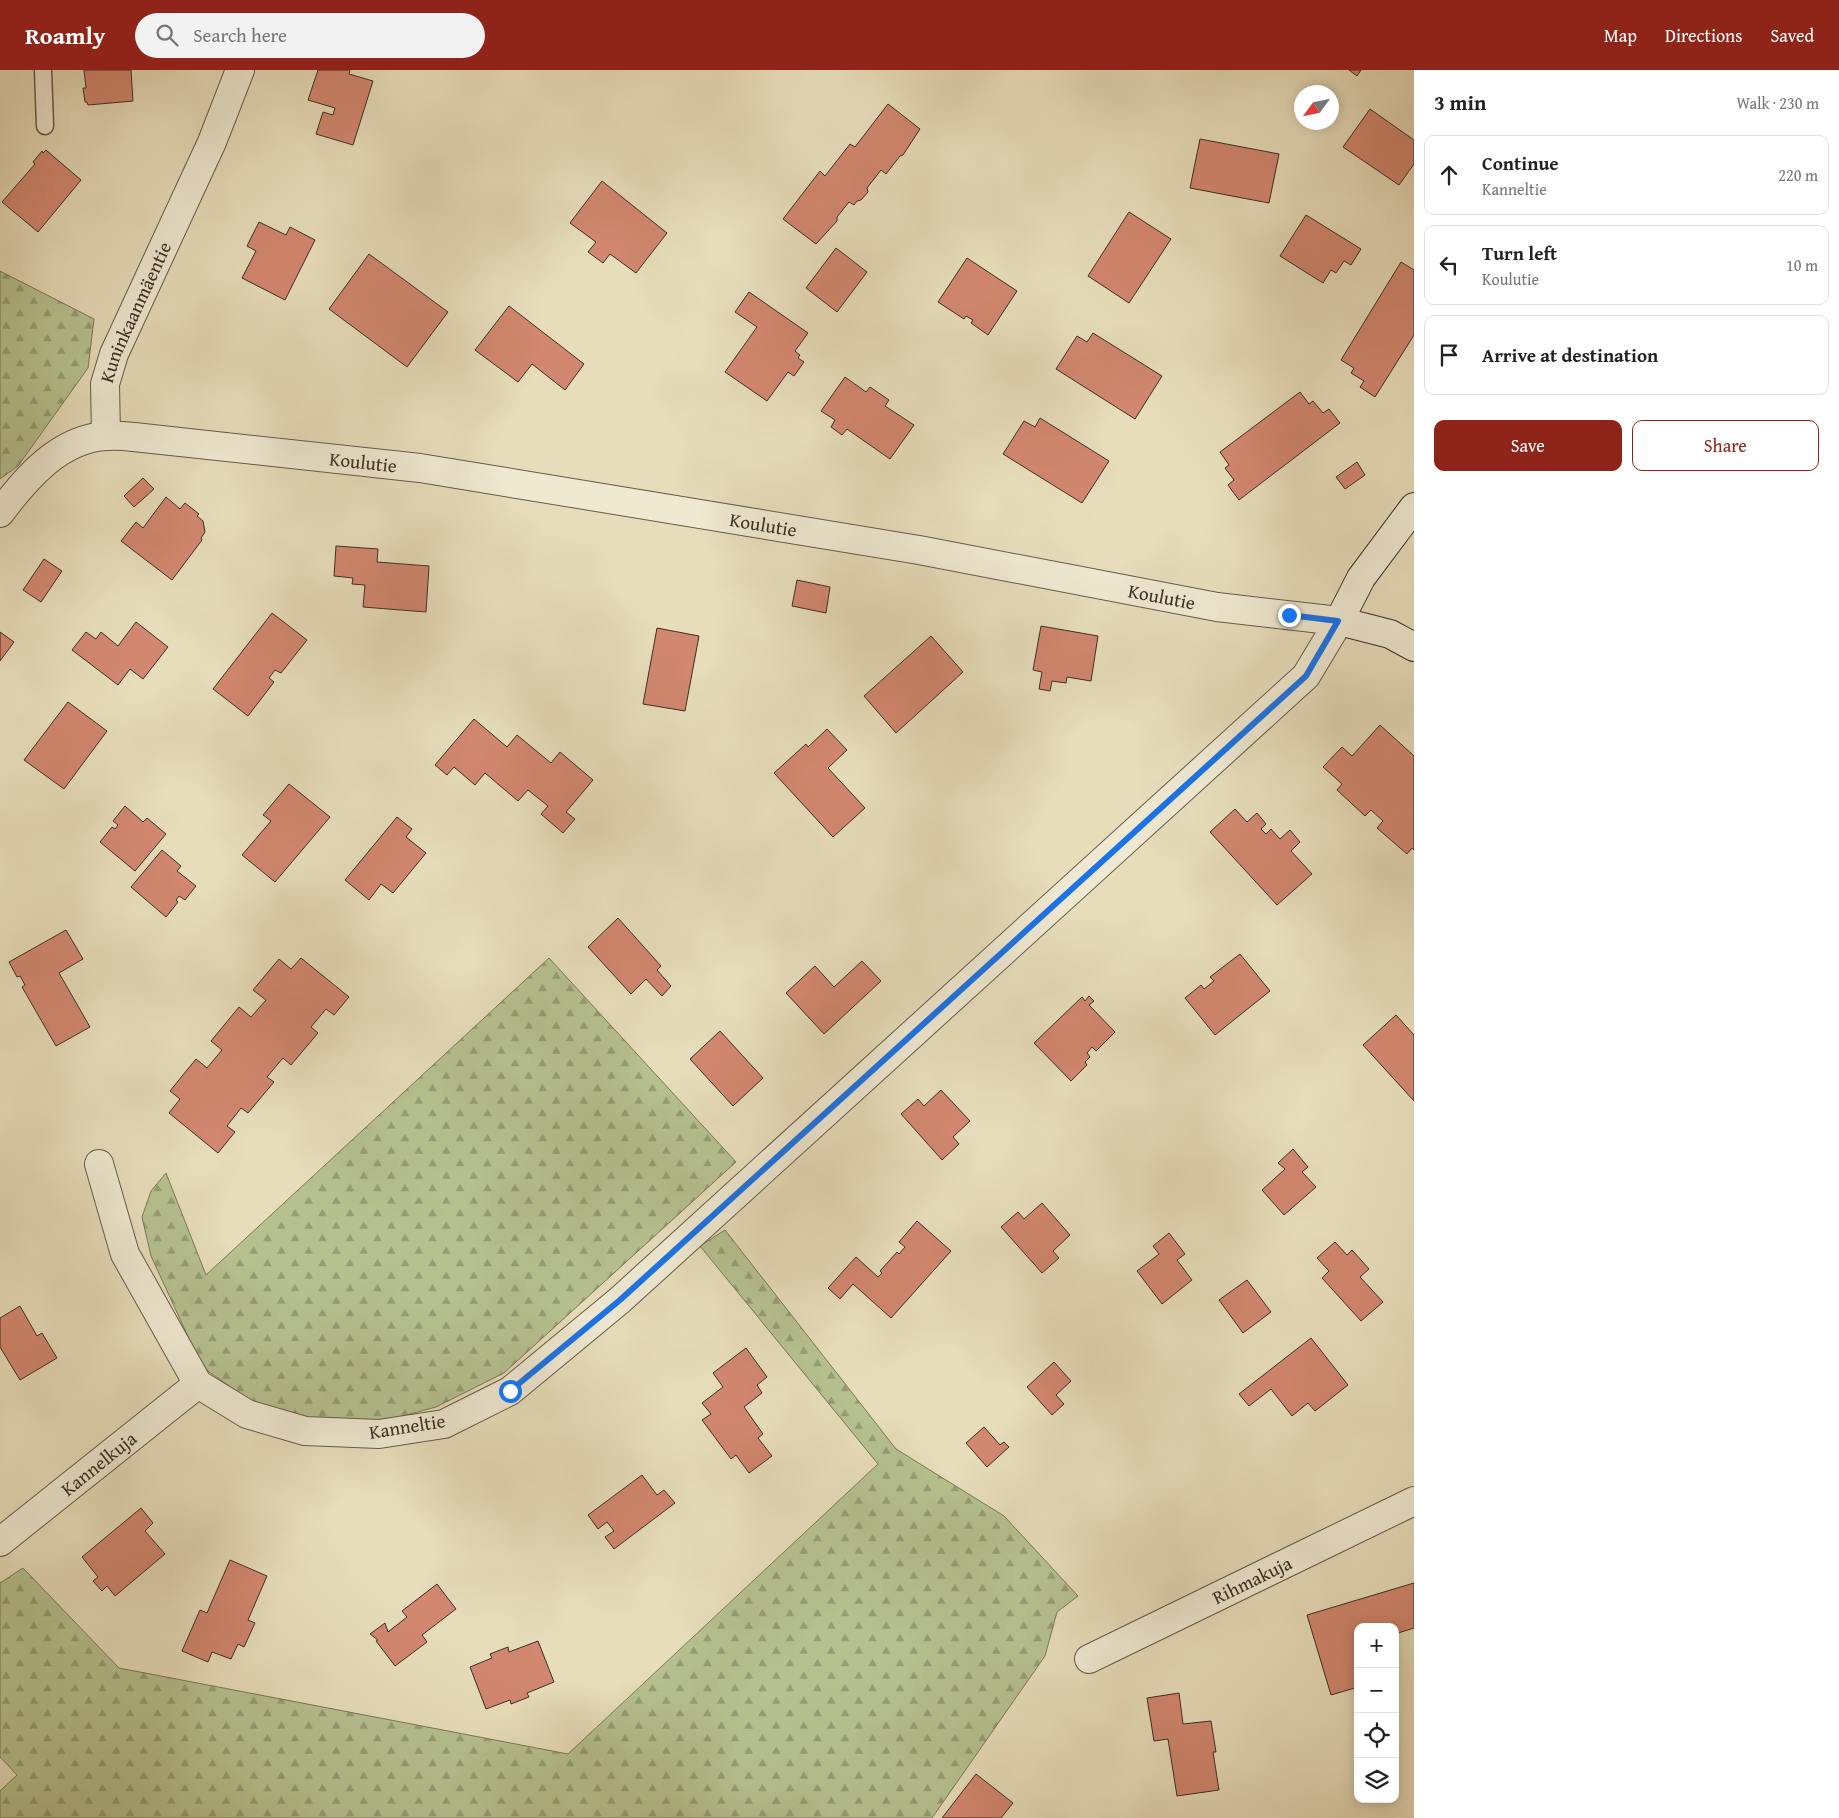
<!DOCTYPE html>
<html lang="en">
<head>
<meta charset="utf-8">
<style>
  :root { --surface:#fff; --page:#f2f2f2; --text:#222; --muted:#767676; --line:#e0e0e0; --accent:#8f2418 }
  body { margin:0; font-family:"Gentium Book Plus",serif; background:var(--page); color:var(--text) }
  .controls { position:absolute; right:15px; bottom:15px; display:grid; overflow:hidden; border-radius:10px; box-shadow:0 2px 12px #0003 }
  .controls button { width:45px; height:45px; display:grid; place-items:center; padding:0; border:0; border-bottom:1px solid var(--line); background:var(--surface); color:var(--text); font:25px sans-serif }
  .compass { position:absolute; left:1294px; top:15px; width:45px; height:45px; border-radius:50%; background:var(--surface); box-shadow:0 2px 12px #0003; rotate:237deg }
  .stop { position:absolute; width:15px; height:15px; margin:-11px; border:4px solid #1a73e8; border-radius:50%; background:#fff }
  .stop.end { background:#1a73e8; border-color:#fff; box-shadow:0 1px 5px #0008 }
  .list { margin:0; padding:0; list-style:none }
  h2 { display:flex; justify-content:space-between; align-items:center; height:65px; margin:0; padding:0 20px; font-size:21px }
  h2 small { font-size:16px; font-weight:400; color:var(--muted) }
  .list li { display:grid; grid-template-columns:32px 1fr auto; gap:15px; align-items:center; box-sizing:border-box; height:80px; margin:0 10px 10px; padding:0 10px; border:1px solid var(--line); border-radius:10px }
  .list b { display:block; font-size:19px; white-space:nowrap }
  .list p { margin:0; font-size:16px; white-space:nowrap; color:var(--muted) }
  .list em { font-size:16px; font-style:normal; color:var(--muted) }
  .actions { display:flex; gap:10px; padding:15px 20px }
  .actions a { flex:1; padding:11px 0; border:1px solid var(--accent); border-radius:10px; text-align:center; font-size:18px; color:var(--accent) }
  .actions .main { background:var(--accent); color:#fff }
  .icon { flex:none; width:28px; height:28px; fill:none; stroke:currentColor; stroke-width:2; stroke-linecap:round; stroke-linejoin:round }
  .map { position:relative; flex:none; width:1414px; height:1748px; overflow:hidden }
  header { display:flex; align-items:center; gap:30px; box-sizing:border-box; height:70px; padding:0 25px; background:var(--accent); color:#fff }
  header strong { font-size:24px }
  nav { display:flex; gap:28px; margin-inline-start:auto; font-size:18px }
  .search { width:350px; height:45px; background:var(--page); display:flex; align-items:center; gap:12px; box-sizing:border-box; padding:0 18px; border-radius:28px; color:var(--muted); font-size:19px }
  main { display:flex }
  aside { flex:1; background:var(--surface) }
  .map>svg:first-child { display:block }
</style>
</head>
<body>
<header>
<strong>Roamly</strong>
<div class="search"><svg class="icon" aria-label="search" viewBox="0 0 24 24"><circle cx="10" cy="10" r="6"/><path d="M15 15l6 6"/></svg>Search here</div>
<nav><a>Map</a><a>Directions</a><a>Saved</a></nav>
</header>
<main>
<div class="map">
<svg width="1414" height="1748" viewBox="0 0 1414 1748">
  <defs>
    <pattern id="forest-firs" width="22" height="20" patternUnits="userSpaceOnUse" patternTransform="scale(1.25)"><rect width="22" height="20" fill="#b6c190"/><path d="M5 1l3.5 6h-7zM16 11l3.5 6h-7z" fill="#959d75"/></pattern>
  </defs>
  <rect width="100%" height="100%" fill="#e7ddba"/>
  <filter id="stains"><feTurbulence type="fractalNoise" baseFrequency=".004" numOctaves="4"/><feColorMatrix values="0 0 0 0 .2 0 0 0 0 .09 0 0 0 0 .02 0 0 0 .5 -.17"/></filter>
  <radialGradient id="worn" r=".72"><stop offset=".6" stop-color="#630" stop-opacity="0"/><stop offset="1" stop-color="#630" stop-opacity=".3"/></radialGradient>
  <g fill="url(#forest-firs)" stroke="#79785a">
    <polygon points="0,201 94,249 88,298 18,396 0,409"/>
    <polygon points="549,888 736,1092 504,1303 436,1337 377,1353 308,1350 251,1331 202,1297 151,1186 142,1147 151,1121 166,1103 206,1205"/>
    <polygon points="725,1160 896,1379 1004,1446 1078,1526 1057,1542 1045,1586 932,1748 0,1748 0,1721 17,1705 0,1687 0,1513 23,1498 119,1598 568,1684 878,1394 700,1176"/>
  </g>
  <g fill="#d28770" stroke="#3c2f25">
    <polygon points="84,0 131,0 133,31 88,35 87,32 85,32 83,18 86,18"/>
    <polygon points="318,0 350,0 349,4 373,11 353,75 316,64 323,42 333,45 335,38 308,30"/>
    <polygon points="1349,0 1361,0 1357,6"/>
    <polygon points="888,34 920,59 903,85 900,86 886,104 881,100 867,118 868,122 861,130 857,131 854,135 849,132 837,147 837,151 816,174 783,149 820,101 825,106 850,74 855,77"/>
    <polygon points="1370,39 1414,70 1414,94 1399,115 1343,77"/>
    <polygon points="1200,69 1279,84 1269,133 1190,118"/>
    <polygon points="46,80 81,110 38,162 2,132 35,94 33,92 42,81 43,83"/>
    <polygon points="602,111 667,163 636,203 610,184 603,193 588,182 596,172 570,153"/>
    <polygon points="1129,142 1171,169 1129,233 1088,206"/>
    <polygon points="1306,145 1361,179 1351,195 1344,191 1336,203 1331,200 1323,213 1280,186"/>
    <polygon points="259,152 286,165 290,157 315,170 285,230 242,208 256,181 247,176"/>
    <polygon points="836,178 867,202 837,242 806,218"/>
    <polygon points="369,184 448,242 407,297 329,239"/>
    <polygon points="967,188 1017,221 988,265 971,253 973,250 966,246 964,249 938,232"/>
    <polygon points="1401,192 1414,200 1414,265 1375,327 1360,317 1364,311 1351,303 1354,298 1341,290"/>
    <polygon points="749,222 808,263 795,281 800,285 798,288 804,292 794,306 788,302 767,331 725,302 757,257 735,242"/>
    <polygon points="509,236 584,294 565,320 532,294 518,312 475,280"/>
    <polygon points="1093,263 1162,306 1135,349 1056,299 1077,266 1087,272"/>
    <polygon points="845,307 866,322 870,317 889,330 885,336 914,355 890,389 847,359 842,365 831,357 835,350 821,341"/>
    <polygon points="1300,322 1309,334 1313,331 1323,343 1329,339 1340,353 1239,430 1228,415 1234,410 1225,398 1229,395 1220,382"/>
    <polygon points="1040,348 1109,391 1082,433 1003,384 1024,351 1035,357"/>
    <polygon points="1357,392 1365,405 1345,419 1336,407"/>
    <polygon points="143,408 154,419 134,437 124,426"/>
    <polygon points="166,427 180,439 185,433 199,444 197,446 203,451 205,462 201,468 202,470 172,510 121,471 136,452 143,458"/>
    <polygon points="336,476 378,479 377,492 429,496 426,542 363,537 365,515 352,514 353,508 334,506"/>
    <polygon points="44,489 62,501 41,532 23,520"/>
    <polygon points="797,510 830,517 826,543 792,536"/>
    <polygon points="272,543 307,570 281,603 275,600 269,608 274,612 248,646 213,619"/>
    <polygon points="136,552 168,577 143,609 130,599 118,615 72,580 86,562 96,569 101,562 118,576"/>
    <polygon points="1041,556 1098,566 1091,611 1067,607 1066,613 1052,611 1050,621 1039,619 1042,602 1033,600"/>
    <polygon points="657,558 699,566 685,641 643,634"/>
    <polygon points="0,562 14,572 0,591"/>
    <polygon points="931,566 963,602 896,663 864,626"/>
    <polygon points="68,632 107,661 64,719 24,690"/>
    <polygon points="474,649 507,677 517,665 551,693 560,682 593,710 566,742 575,749 563,763 541,744 548,736 528,720 518,731 485,703 475,715 454,697 447,705 435,695"/>
    <polygon points="1380,655 1414,686 1414,780 1412,778 1407,784 1377,758 1383,751 1371,740 1365,746 1337,720 1342,714 1323,697 1342,677 1352,686"/>
    <polygon points="827,659 847,680 828,698 865,738 833,767 774,703 806,674 808,677"/>
    <polygon points="289,714 330,747 275,812 242,785 271,751 263,745"/>
    <polygon points="125,736 143,752 147,748 166,764 135,801 100,772 112,757 115,759 118,755 113,751"/>
    <polygon points="1235,739 1247,752 1257,743 1266,754 1261,759 1266,764 1271,759 1280,769 1290,760 1300,772 1291,781 1312,804 1277,835 1210,762"/>
    <polygon points="397,747 412,759 406,767 426,783 393,823 381,814 369,830 345,810"/>
    <polygon points="162,780 181,796 177,801 196,816 185,830 179,826 176,830 178,832 166,847 131,817"/>
    <polygon points="618,848 661,896 657,900 671,916 662,926 646,909 631,924 588,877"/>
    <polygon points="66,860 83,889 59,903 90,957 56,976 22,917 25,915 20,906 17,907 9,892"/>
    <polygon points="1240,884 1270,921 1215,965 1185,928 1201,915 1204,919 1214,911 1210,907"/>
    <polygon points="301,888 349,927 334,945 326,939 311,957 318,963 291,995 283,988 267,1007 274,1012 248,1043 241,1038 227,1056 235,1062 218,1083 169,1043 180,1029 170,1021 196,989 207,998 222,980 211,971 239,937 251,947 266,930 253,920 279,889 291,899"/>
    <polygon points="862,891 881,911 824,964 786,923 815,896 834,917"/>
    <polygon points="1089,926 1094,931 1089,935 1115,962 1096,981 1092,977 1087,983 1090,987 1085,992 1087,995 1071,1011 1034,973 1082,927 1085,931"/>
    <polygon points="1396,945 1414,965 1414,1031 1363,975"/>
    <polygon points="720,961 763,1008 733,1036 690,989"/>
    <polygon points="941,1020 970,1051 953,1067 959,1074 942,1090 901,1044 918,1029 924,1036"/>
    <polygon points="1293,1079 1308,1097 1302,1102 1316,1117 1284,1145 1262,1120 1285,1099 1278,1093"/>
    <polygon points="1042,1133 1070,1165 1053,1181 1059,1188 1042,1203 1001,1157 1018,1142 1024,1149"/>
    <polygon points="917,1151 951,1181 891,1248 853,1214 840,1229 828,1218 856,1187 878,1207 882,1203 880,1201 897,1182 899,1184 905,1177 899,1172"/>
    <polygon points="1169,1163 1185,1184 1177,1190 1192,1210 1162,1234 1137,1201 1159,1184 1153,1176"/>
    <polygon points="1335,1172 1347,1185 1352,1180 1369,1199 1360,1207 1383,1232 1361,1251 1322,1208 1329,1201 1317,1188"/>
    <polygon points="1247,1210 1271,1242 1243,1263 1219,1230"/>
    <polygon points="20,1236 37,1266 42,1263 57,1288 20,1310 0,1277 0,1248"/>
    <polygon points="1311,1268 1348,1315 1315,1341 1308,1333 1292,1346 1271,1319 1249,1336 1239,1324"/>
    <polygon points="746,1278 767,1307 757,1315 762,1323 744,1337 763,1364 758,1368 772,1386 749,1403 736,1385 731,1389 702,1350 711,1344 702,1333 723,1317 713,1303"/>
    <polygon points="1054,1292 1071,1311 1056,1325 1064,1334 1052,1345 1027,1317"/>
    <polygon points="984,1357 1000,1375 1004,1372 1009,1377 987,1397 966,1373"/>
    <polygon points="642,1405 657,1425 664,1420 675,1433 614,1479 605,1467 614,1461 607,1452 598,1459 588,1445"/>
    <polygon points="141,1438 153,1453 145,1461 165,1484 115,1526 107,1516 102,1521 93,1511 98,1507 82,1487"/>
    <polygon points="230,1490 267,1506 248,1550 255,1553 244,1577 238,1574 231,1589 212,1582 208,1592 182,1581 200,1540 207,1543"/>
    <polygon points="1414,1513 1414,1558 1395,1564 1395,1557 1358,1557 1358,1617 1331,1625 1307,1545"/>
    <polygon points="437,1514 456,1539 422,1565 427,1572 395,1596 376,1571 378,1570 370,1564 385,1553 388,1562 407,1547 402,1541"/>
    <polygon points="538,1571 554,1612 527,1623 529,1627 511,1634 510,1630 486,1639 470,1597 492,1588 490,1584 508,1577 509,1582"/>
    <polygon points="1179,1623 1183,1654 1211,1651 1216,1682 1213,1682 1219,1720 1177,1726 1168,1669 1154,1671 1147,1628"/>
    <polygon points="976,1704 1013,1733 1001,1748 942,1748"/>
  </g>
  <g fill="none" stroke-linecap="round" stroke-linejoin="round">
    <defs>
      <polyline id="lane" points="43,0 45,56"/>
      <g id="street">
        <path id="s1" d="M106 366 105 314 114 284 212 72 240 0"/>
        <path id="s2" d="M0 443C26 408 60 368 107 366 116 365 125 366 134 367L420 398 919 480 1217 537 1339 551 1306 606 620 1230 510 1321 444 1354 379 1364 305 1361 247 1344 198 1314 125 1184 99 1094"/>
        <path id="s3" d="M0 1472 198 1314"/>
        <path id="s4" d="M1089 1589 1414 1431"/>
      </g>
      <polyline id="secondary" points="1414,437 1361,508 1339,551 1390,564 1414,577"/>
    </defs>
    <use href="#lane" stroke="#675a4a" stroke-width="19"/>
    <use href="#street" stroke="#675a4a" stroke-width="30"/>
    <use href="#secondary" stroke="#3c2f25" stroke-width="30"/>
    <use href="#lane" stroke="#efe9d2" stroke-width="16"/>
    <use href="#street" stroke="#efe9d2" stroke-width="28"/>
    <use href="#secondary" stroke="#efe9d2" stroke-width="28"/>
  </g>
  <g fill="none" stroke-linecap="round" stroke-linejoin="round">
    <polyline stroke="#1a73e8" stroke-width="6" points="510,1321 620,1230 1306,606 1338,551 1289,545"/>
  </g>
  <g text-anchor="middle" dominant-baseline="central" stroke-width="5" stroke-linejoin="round" paint-order="stroke">
    <g font-size="19" fill="#3c2f25" stroke="#efe9d2">
      <text stroke="none"><textPath href="#s1" startOffset="130">Kuninkaanmäentie</textPath></text>
      <text stroke="none"><textPath href="#s2" startOffset="394">Koulutie</textPath></text>
      <text stroke="none"><textPath href="#s2" startOffset="799">Koulutie</textPath></text>
      <text stroke="none"><textPath href="#s2" startOffset="1204">Koulutie</textPath></text>
      <text transform="translate(407 1356) rotate(-9)">Kanneltie</text>
      <text stroke="none"><textPath href="#s3" startOffset="126">Kannelkuja</textPath></text>
      <text stroke="none"><textPath href="#s4" startOffset="181">Rihmakuja</textPath></text>
    </g>
  </g>
  <rect width="100%" height="100%" filter="url(#stains)"/>
  <rect width="100%" height="100%" fill="url(#worn)"/>
</svg>
<div class="controls">
<button>+</button>
<button>−</button>
<button><svg class="icon" aria-label="locate" viewBox="0 0 24 24"><circle cx="12" cy="12" r="6"/><path d="M12 2v4M12 18v4M2 12h4M18 12h4"/></svg></button>
<button><svg class="icon" aria-label="layers" viewBox="0 0 24 24"><path d="M12 4l9 5-9 5-9-5zM3 14l9 5 9-5"/></svg></button>
</div>
<svg class="compass" viewBox="-18 -18 36 36"><path d="M0-13l5 13h-10z" fill="#e53935"/><path d="M0 13l5-13h-10z" fill="#767676"/></svg>
<div class="stop" style="left:510px;top:1321px"></div>
<div class="stop end" style="left:1289px;top:545px"></div>
</div>
<aside>
<h2>3 min<small>Walk · 230 m</small></h2>
<ul class="list">
<li><svg class="icon" aria-label="ahead" viewBox="0 0 24 24"><path d="M12 20V5M6 11l6-6 6 6"/></svg><div><b>Continue</b><p>Kanneltie</p></div><em>220 m</em></li>
<li><svg class="icon" aria-label="left" viewBox="0 0 24 24"><path d="M17 20v-9H6M10 6l-5 5 5 5"/></svg><div><b>Turn left</b><p>Koulutie</p></div><em>10 m</em></li>
<li><svg class="icon" aria-label="arrive" viewBox="0 0 24 24"><path d="M6 21V4h12l-3 4 3 4H6"/></svg><div><b>Arrive at destination</b></div></li>
</ul>
<div class="actions"><a class="main">Save</a><a>Share</a></div>
</aside>
</main>
</body>
</html>
